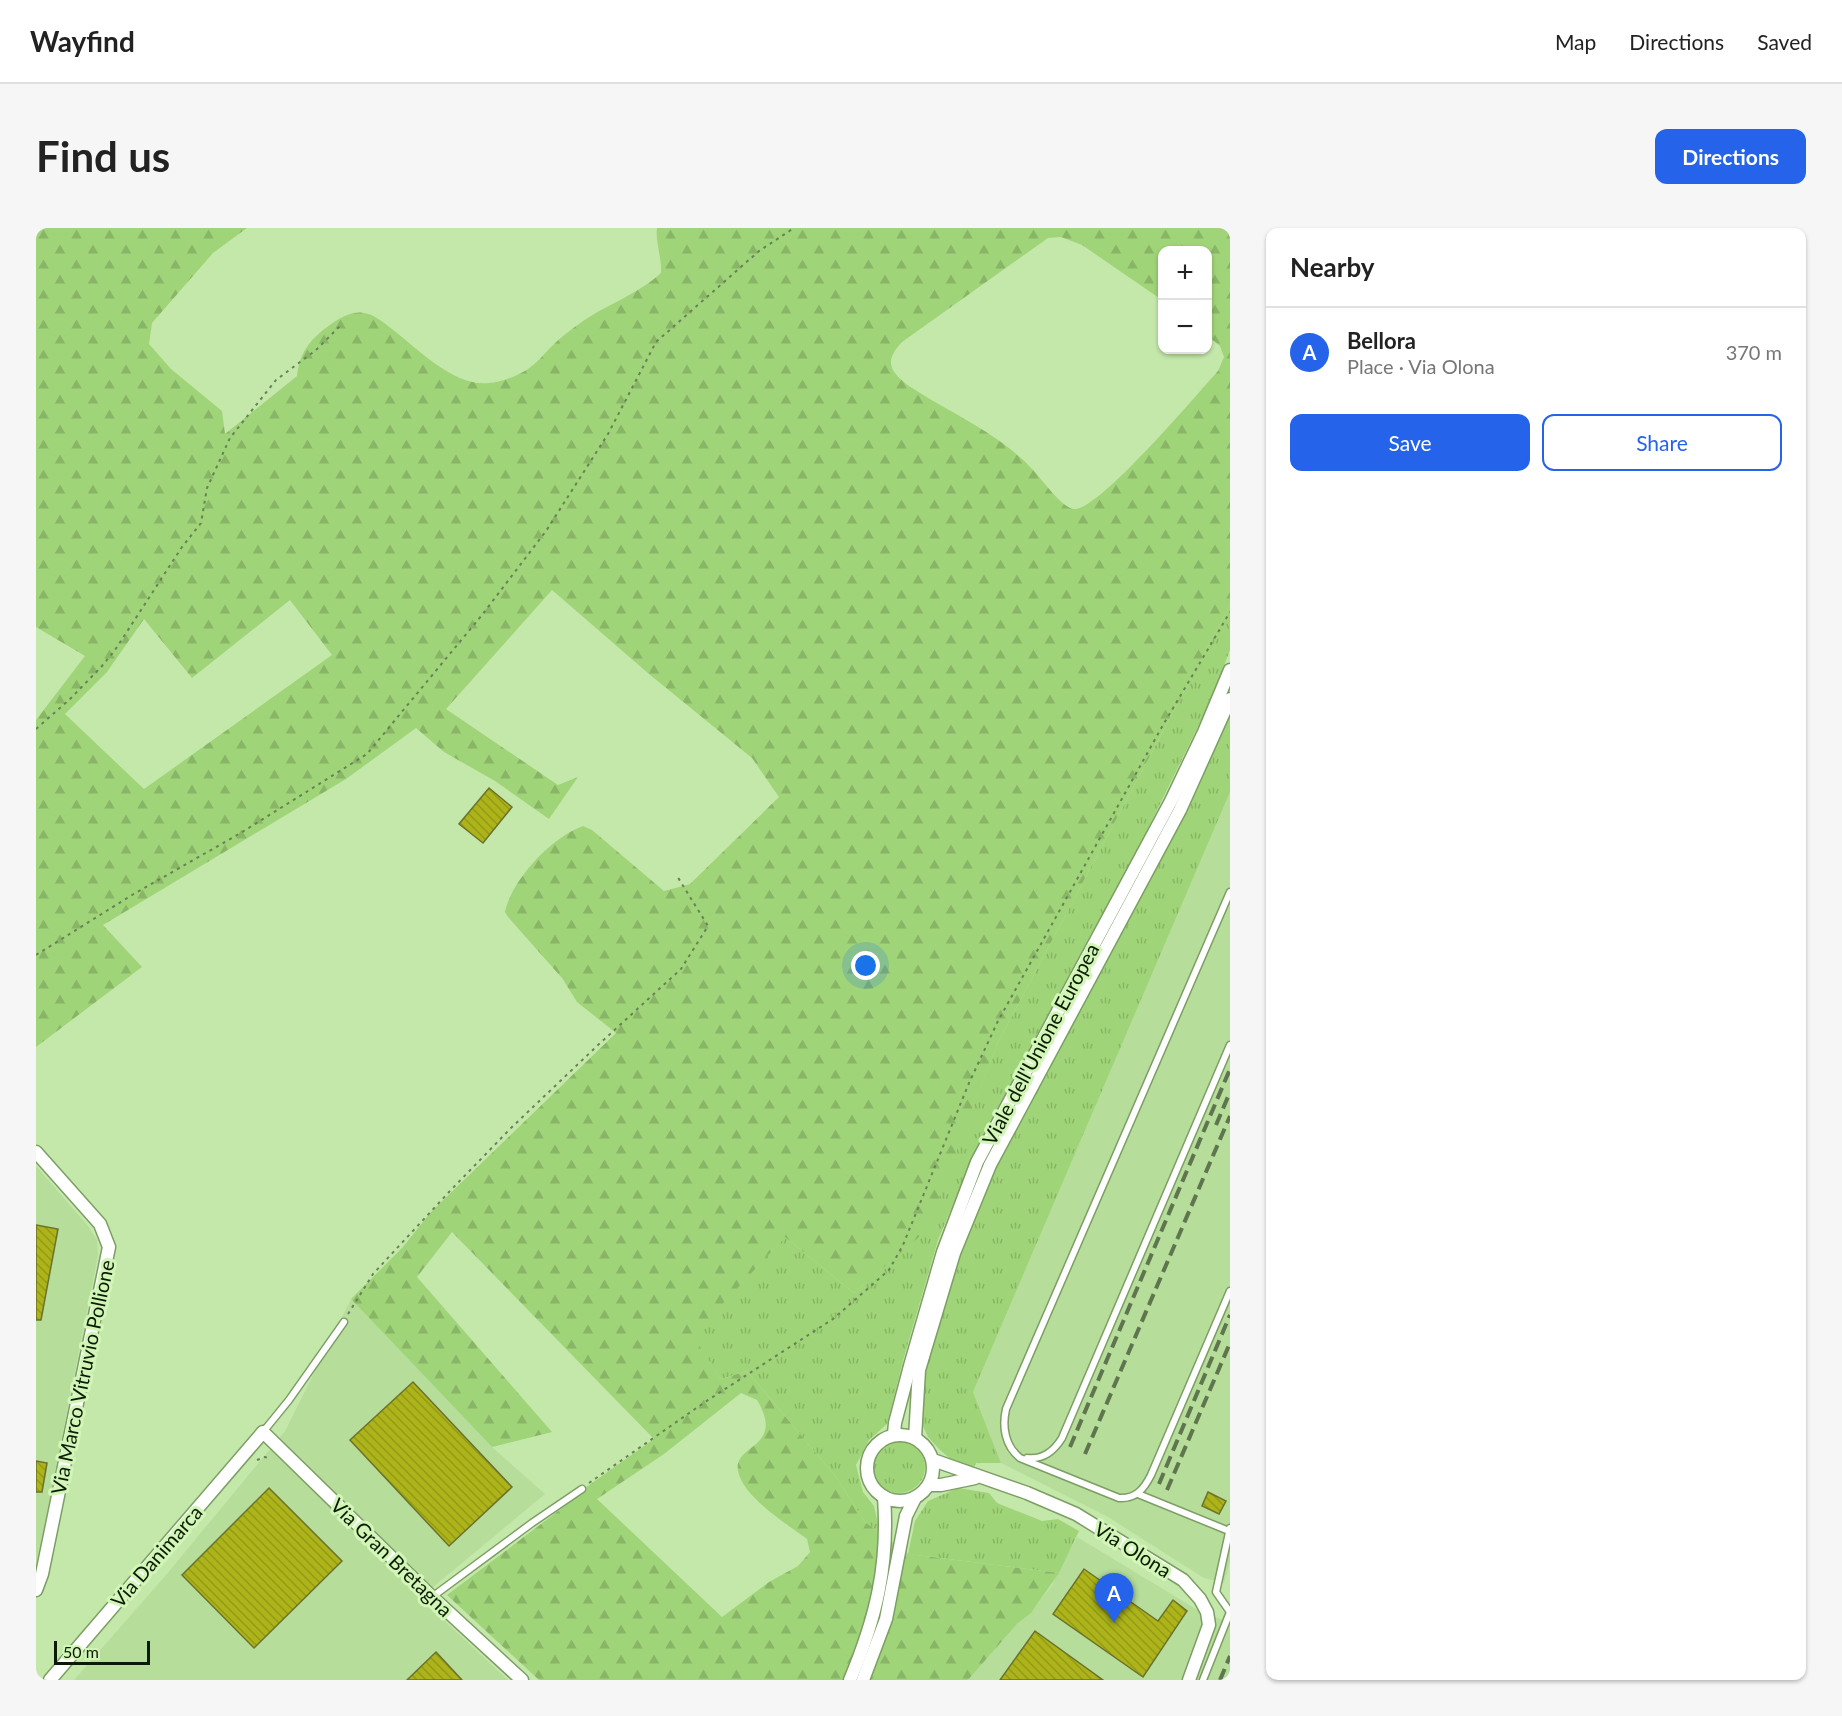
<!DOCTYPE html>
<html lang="en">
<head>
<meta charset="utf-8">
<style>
  :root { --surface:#fff; --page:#f6f6f6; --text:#222; --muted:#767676; --line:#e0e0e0; --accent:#2563eb }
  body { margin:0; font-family:Lato,sans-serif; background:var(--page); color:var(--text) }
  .controls { position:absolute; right:18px; top:18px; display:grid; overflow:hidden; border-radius:12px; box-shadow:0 2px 4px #0004 }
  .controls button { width:54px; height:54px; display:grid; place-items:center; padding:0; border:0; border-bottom:2px solid var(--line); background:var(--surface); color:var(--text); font:30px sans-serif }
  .scale { position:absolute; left:18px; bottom:15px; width:96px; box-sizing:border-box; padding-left:6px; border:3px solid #0d1a04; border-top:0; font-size:16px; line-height:21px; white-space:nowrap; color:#0d1a04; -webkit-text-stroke:4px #d1f6b7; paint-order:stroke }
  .you { position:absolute; left:830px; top:738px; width:21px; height:21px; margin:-15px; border:4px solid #fff; border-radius:50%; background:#1a73e8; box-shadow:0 0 0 9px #1a73e833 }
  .badge { display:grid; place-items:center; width:39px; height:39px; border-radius:50%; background:var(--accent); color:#fff; font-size:20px; font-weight:700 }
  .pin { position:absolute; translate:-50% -50px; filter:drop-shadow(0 2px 3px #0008) }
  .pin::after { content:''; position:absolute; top:32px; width:21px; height:18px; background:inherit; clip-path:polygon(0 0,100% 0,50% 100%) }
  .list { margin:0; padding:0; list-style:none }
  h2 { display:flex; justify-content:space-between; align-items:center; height:78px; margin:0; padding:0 24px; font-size:26px }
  h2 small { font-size:20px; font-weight:400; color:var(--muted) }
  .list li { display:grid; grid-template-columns:39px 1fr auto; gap:18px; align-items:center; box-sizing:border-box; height:90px; padding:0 24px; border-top:2px solid var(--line) }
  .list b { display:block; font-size:22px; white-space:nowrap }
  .list p { margin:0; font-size:20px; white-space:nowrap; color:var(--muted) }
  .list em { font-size:20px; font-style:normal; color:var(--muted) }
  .actions { display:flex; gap:12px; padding:18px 24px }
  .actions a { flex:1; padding:14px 0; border:2px solid var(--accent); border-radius:12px; text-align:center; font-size:21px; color:var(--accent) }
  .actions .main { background:var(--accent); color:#fff }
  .map { position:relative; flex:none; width:1194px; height:1452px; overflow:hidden; border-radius:12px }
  header { display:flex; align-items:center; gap:36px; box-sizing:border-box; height:84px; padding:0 30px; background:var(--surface); border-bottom:2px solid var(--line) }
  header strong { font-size:28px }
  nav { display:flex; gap:33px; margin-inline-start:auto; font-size:21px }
  .intro { display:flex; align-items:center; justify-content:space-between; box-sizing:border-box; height:144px; padding:0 36px }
  h1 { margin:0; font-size:42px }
  .button { padding:15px 27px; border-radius:12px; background:var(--accent); color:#fff; font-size:21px; font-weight:700 }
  main { display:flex; gap:36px; padding:0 36px }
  aside { flex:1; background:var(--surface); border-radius:12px; box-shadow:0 2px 4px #0004 }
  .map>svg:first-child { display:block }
</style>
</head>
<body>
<header>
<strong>Wayfind</strong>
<nav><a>Map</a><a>Directions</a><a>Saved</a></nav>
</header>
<div class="intro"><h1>Find us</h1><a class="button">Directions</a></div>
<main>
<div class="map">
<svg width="1194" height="1452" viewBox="0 0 1194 1452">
  <defs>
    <pattern id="grass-tufts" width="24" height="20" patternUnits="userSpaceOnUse" patternTransform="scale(1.5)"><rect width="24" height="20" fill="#a0d478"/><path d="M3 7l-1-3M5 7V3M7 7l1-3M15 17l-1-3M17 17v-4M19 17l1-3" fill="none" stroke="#89b566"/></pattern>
    <pattern id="forest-firs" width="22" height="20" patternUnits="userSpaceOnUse" patternTransform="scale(1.5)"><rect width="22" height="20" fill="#a0d478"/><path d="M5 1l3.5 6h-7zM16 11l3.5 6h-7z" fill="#89b566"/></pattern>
    <pattern id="building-back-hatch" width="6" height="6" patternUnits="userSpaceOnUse" patternTransform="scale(1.5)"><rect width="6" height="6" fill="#acb41a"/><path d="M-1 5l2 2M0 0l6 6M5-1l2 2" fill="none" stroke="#939a16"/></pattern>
  </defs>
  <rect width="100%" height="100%" fill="#c4e8aa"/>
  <g fill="#b6dd9a">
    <polygon points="1194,564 1194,1334 1188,1355 1168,1350 1072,1289 965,1235 937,1164"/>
    <polygon points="0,938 52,998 61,1012 62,1028 0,1339"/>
    <polygon points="315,1071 456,1219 509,1266 384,1370 472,1452 38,1452 130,1347 249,1203"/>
    <polygon points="1041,1309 1160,1381 1194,1395 1194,1452 932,1452 981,1396 995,1385 1016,1357"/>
  </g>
  <g fill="url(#grass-tufts)">
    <polygon points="1194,377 1194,422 1175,472 1097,631 938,926 902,1012 868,1129 851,1196 833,1212 820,1237 827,1264 838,1278 844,1305 829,1294 800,1249 711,1143 685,1151 656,1108 749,1009 818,1065 890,1002 961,816"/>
    <polygon points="1194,485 1194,564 937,1164 965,1235 940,1235 938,1239 918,1234 904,1222 892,1209 886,1196 886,1171 892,1131 916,1048 960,939 1162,560"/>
    <circle cx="863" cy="1239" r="26"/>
    <polygon points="922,1260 953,1265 961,1275 1006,1293 1022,1291 1043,1303 1023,1345 872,1326 879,1293 892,1273"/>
  </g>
  <path fill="url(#forest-firs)" fill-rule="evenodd" d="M0 0H211L177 25 116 95 113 116 135 141 186 183 189 206 261 148C263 128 271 115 287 102 298 94 313 82 328 85 338 86 348 95 356 101 382 121 418 159 453 155 466 154 481 148 492 141 501 135 508 126 515 119 524 110 533 103 543 96 569 77 601 67 625 45 626 30 619 13 621 0H1194V377L961 816 891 1002 818 1065 749 1009 657 1108 685 1151 711 1143 800 1249 829 1294 872 1326 1023 1345 995 1385 981 1396 932 1452H503L411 1367 550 1262 549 1260 618 1211 416 1004 381 1049 516 1204 456 1219 315 1071 366 1020 395 984 580 805 541 774 526 750 472 689 469 684C476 651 516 609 547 598L556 602 628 663 654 656 743 569 716 530 613 446 516 362 410 481 522 557 542 549 513 591 459 553 408 524 380 500 310 551 67 697 106 739 0 819V492L49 428 0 399ZM1025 9 1046 17 1126 72V22H1172V108L1184 118 1188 129 1182 143C1161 166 1064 281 1039 281 1026 281 1006 251 997 242 963 205 914 185 873 158 853 143 848 133 866 114L1012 10ZM254 372 296 427 108 561 29 486 71 444 108 391 156 450ZM705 1165 721 1172C750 1221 697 1215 702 1243 707 1269 751 1296 771 1311L774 1324 762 1338 733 1354 686 1389 561 1271 628 1226Z"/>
  <g fill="url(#building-back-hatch)" stroke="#6c712d" stroke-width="1.5">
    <polygon points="453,560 476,579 447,615 423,596"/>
    <polygon points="0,997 22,1001 5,1092 0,1092"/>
    <polygon points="377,1154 476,1259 413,1318 314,1212"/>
    <polygon points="0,1233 11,1235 6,1264 0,1264"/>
    <polygon points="233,1260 306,1333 218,1420 146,1347"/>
    <polygon points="1172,1264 1190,1273 1183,1286 1166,1278"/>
    <polygon points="1048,1341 1122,1393 1137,1372 1151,1383 1107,1449 1017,1386"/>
    <polygon points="999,1403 1067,1452 964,1452"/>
    <polygon points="400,1424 426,1452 371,1452"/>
  </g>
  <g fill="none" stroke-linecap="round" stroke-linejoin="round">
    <defs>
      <g id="lane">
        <path d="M1194 664 970 1181C966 1199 969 1218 984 1230L1083 1270C1100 1271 1108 1261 1115 1247L1194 1063"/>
        <polyline points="227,1204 253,1172 308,1094"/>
        <path d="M991 1230C1007 1232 1018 1223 1026 1210L1194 817"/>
        <polyline points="1102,1266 1193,1303"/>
        <polyline points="396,1369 496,1295 546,1261"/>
        <polyline points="1167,1452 1194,1384 1180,1364 1194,1300"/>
      </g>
      <g id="street">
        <polyline points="0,924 64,996 73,1019 6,1346 0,1362"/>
        <polyline points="858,1206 859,1195 874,1138 907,1024 941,934 1135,573 1168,504 1194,442"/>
        <circle cx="864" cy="1240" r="33"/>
        <polyline points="879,1210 883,1142 918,1025 954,937 1144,582 1194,471"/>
        <polyline points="897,1232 991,1265 1040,1286 1147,1352 1164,1371 1171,1384 1173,1397 1153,1452"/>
        <polyline points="893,1257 905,1257 939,1250"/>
        <polyline points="14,1452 227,1204 396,1369 486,1452"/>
        <path d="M814 1452C840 1390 853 1337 848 1269"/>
        <polyline points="827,1452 850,1391 870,1288 879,1270"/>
      </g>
    </defs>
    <use href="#lane" stroke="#7c9e64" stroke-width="9"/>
    <use href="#street" stroke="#7c9e64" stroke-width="15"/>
    <g stroke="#688157" stroke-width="2" stroke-dasharray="3 4.5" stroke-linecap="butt">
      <polyline points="0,501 34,471 66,438 79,422 146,319 165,295 171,260 194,210 240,152 280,122 306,96"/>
      <polyline points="0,727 96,667 203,606 331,526 446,387 510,303 572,206 620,114 723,23 758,0"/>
      <polyline points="312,1086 337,1046 413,964 475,900 561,818 645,741 672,698 641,648"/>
      <polyline points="221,1232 229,1229 235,1231"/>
      <polyline points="553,1255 669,1174 797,1091 853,1042 867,1017 933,855 962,793 1127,497 1194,384"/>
    </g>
    <use href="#lane" stroke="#fff" stroke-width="6"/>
    <use href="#street" stroke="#fff" stroke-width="12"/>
    <g stroke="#5e754e" stroke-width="4" stroke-dasharray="12 6" stroke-linecap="butt">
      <polyline points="1180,897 1194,864"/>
      <polyline points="1034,1219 1194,841"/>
      <polyline points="1049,1226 1194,888"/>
      <polyline points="1123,1256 1194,1087"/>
      <polyline points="1131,1262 1194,1115"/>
      <polyline points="1184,1452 1194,1428"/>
    </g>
  </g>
  <g text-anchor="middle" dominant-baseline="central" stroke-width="6" stroke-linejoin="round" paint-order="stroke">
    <g font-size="20" fill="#0d1a04" stroke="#d1f6b7">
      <text transform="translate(1004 816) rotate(-62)">Viale dell'Unione Europea</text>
      <text transform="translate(46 1149) rotate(-78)">Via Marco Vitruvio Pollione</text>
      <text transform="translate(1097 1321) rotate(32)">Via Olona</text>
      <text transform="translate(120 1328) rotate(-49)">Via Danimarca</text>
      <text transform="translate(356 1329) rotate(44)">Via Gran Bretagna</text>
    </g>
  </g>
</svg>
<div class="controls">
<button>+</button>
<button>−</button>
</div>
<div class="scale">50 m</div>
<div class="you"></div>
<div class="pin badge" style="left:1078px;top:1395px">A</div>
</div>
<aside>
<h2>Nearby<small></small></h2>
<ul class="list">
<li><span class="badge">A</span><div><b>Bellora</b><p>Place · Via Olona</p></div><em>370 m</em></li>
</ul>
<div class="actions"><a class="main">Save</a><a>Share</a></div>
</aside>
</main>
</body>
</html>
